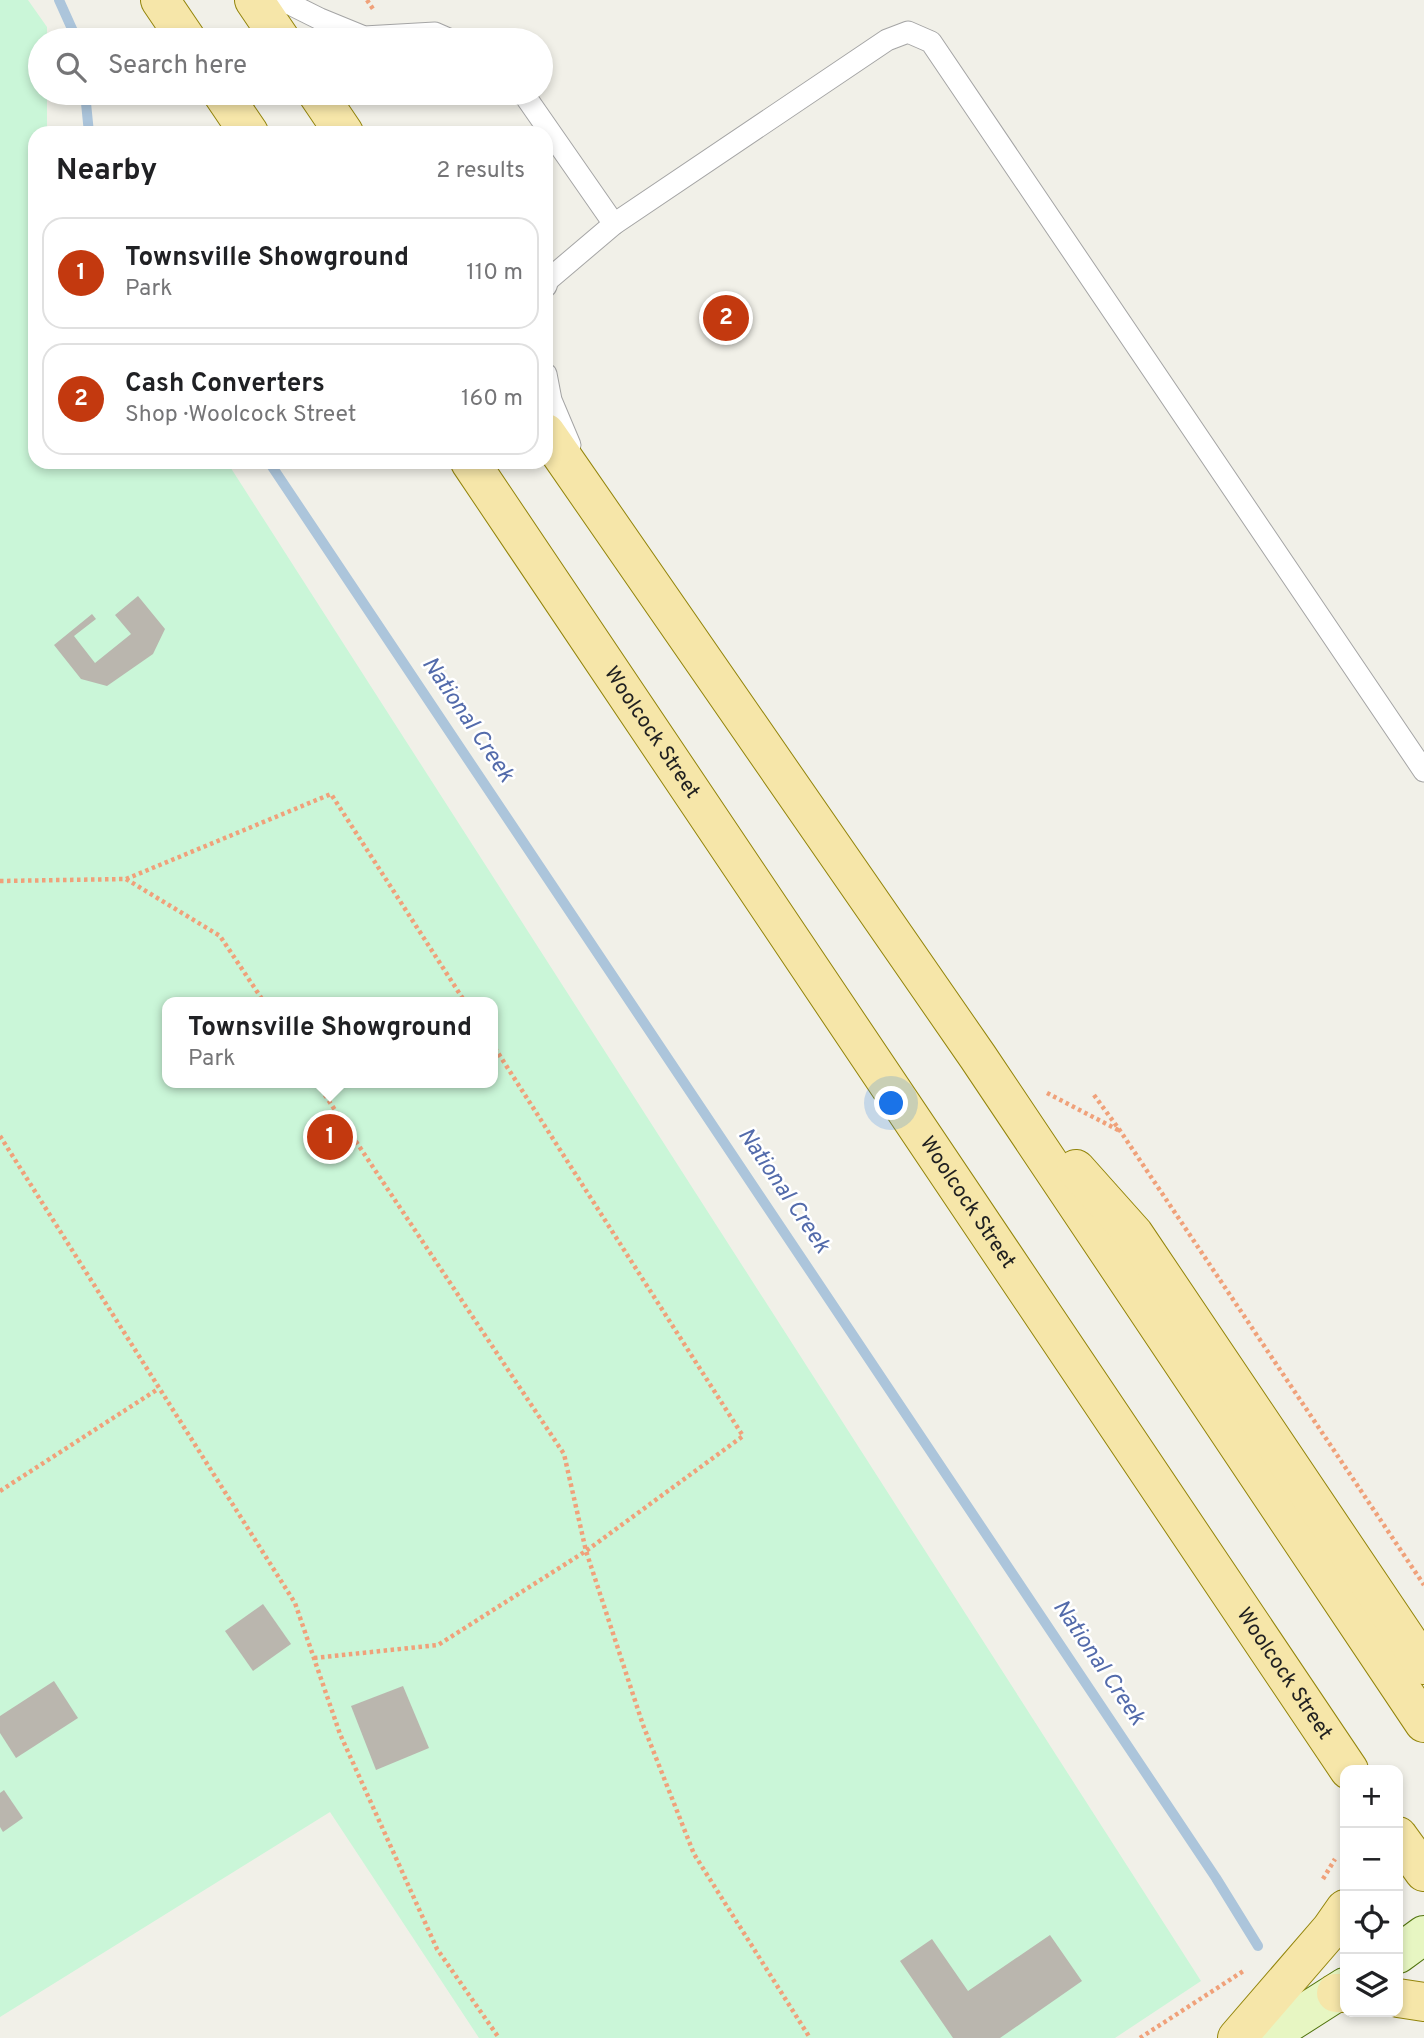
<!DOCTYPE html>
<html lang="en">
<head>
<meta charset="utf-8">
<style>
  :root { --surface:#fff; --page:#f2f2f2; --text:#202124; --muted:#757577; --line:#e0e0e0; --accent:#c3390f }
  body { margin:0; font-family:Overpass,sans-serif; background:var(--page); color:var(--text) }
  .controls { position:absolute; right:21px; bottom:21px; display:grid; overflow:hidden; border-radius:14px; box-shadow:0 4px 10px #0003 }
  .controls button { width:63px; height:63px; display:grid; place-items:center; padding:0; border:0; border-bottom:2px solid var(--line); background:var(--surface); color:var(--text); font:35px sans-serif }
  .you { position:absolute; left:892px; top:1104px; width:24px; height:24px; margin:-18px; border:5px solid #fff; border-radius:50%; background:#1a73e8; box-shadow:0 0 0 10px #1a73e833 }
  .badge { display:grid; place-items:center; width:46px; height:46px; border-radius:50%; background:var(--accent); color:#fff; font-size:23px; font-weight:700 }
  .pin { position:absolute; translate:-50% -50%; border:4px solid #fff; box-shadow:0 2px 7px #0006 }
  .popup { position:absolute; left:162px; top:997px; width:336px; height:91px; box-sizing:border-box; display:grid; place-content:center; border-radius:14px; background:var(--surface); filter:drop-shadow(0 2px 5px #0005); font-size:23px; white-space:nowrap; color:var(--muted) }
  .popup b { font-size:26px; color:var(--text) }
  .popup::after { content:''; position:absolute; left:50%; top:100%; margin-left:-14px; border:14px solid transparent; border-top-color:var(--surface) }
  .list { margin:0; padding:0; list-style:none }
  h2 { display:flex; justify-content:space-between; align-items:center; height:91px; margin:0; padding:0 28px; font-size:30px }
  h2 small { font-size:23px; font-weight:400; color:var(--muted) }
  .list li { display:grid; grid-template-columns:46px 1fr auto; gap:21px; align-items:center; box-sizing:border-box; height:112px; margin:0 14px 14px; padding:0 14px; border:2px solid var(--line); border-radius:21px }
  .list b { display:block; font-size:26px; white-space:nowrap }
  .list p { margin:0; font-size:23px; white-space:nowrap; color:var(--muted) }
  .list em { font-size:23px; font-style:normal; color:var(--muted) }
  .icon { flex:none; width:38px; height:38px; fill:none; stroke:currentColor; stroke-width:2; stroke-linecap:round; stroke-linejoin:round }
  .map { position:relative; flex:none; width:1424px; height:2038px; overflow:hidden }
  .search { position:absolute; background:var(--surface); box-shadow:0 4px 10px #0003; left:28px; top:28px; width:525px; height:77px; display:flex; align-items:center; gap:18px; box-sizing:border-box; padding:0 24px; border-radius:38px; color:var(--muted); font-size:26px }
  .panel { position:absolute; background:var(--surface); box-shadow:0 4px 10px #0003; left:28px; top:126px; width:525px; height:343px; border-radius:21px }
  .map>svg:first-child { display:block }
</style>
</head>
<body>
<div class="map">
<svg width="1424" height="2038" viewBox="0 0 1424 2038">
  <rect width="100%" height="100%" fill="#f1f0e8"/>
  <path fill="#caf6d8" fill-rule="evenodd" d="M0 0H28L47 27V40H40V93H47V133H35V462H227L1201 1981 1115 2038H479L330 1812 0 2017ZM167 1002H493V1083H167Z"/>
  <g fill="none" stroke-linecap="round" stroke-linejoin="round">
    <g stroke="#acc5db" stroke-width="10">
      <polyline points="59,0 77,40"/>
      <polyline points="85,93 89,133"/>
      <polyline points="269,462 1216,1878 1258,1946"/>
    </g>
  </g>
  <g fill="#bab6ae">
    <polygon points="138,596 165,629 153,654 107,686 81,679 54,645 92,614 96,619 74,636 95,663 131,634 115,615"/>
    <polygon points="263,1604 291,1644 253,1671 225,1631"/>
    <polygon points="54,1681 78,1718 16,1758 0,1733 0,1716"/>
    <polygon points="403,1686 429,1748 376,1770 351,1706"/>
    <polygon points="4,1790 23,1818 3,1832 0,1827 0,1793"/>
    <polygon points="1050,1935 1082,1981 1000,2038 953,2038 900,1961 932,1939 968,1991"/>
  </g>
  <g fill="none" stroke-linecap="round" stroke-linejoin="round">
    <defs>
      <g id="service">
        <polyline points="282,0 320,19 364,37 435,33 451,40"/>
        <polyline points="523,93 614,224"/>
        <polyline points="546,286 548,280 614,224 887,40 908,32 931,42 1424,771"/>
        <polyline points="546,374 551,400 570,445"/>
      </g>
      <g id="secondary">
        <polyline points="1398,1954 1424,1935"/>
        <polyline points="1265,2038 1345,1987"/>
      </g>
      <g id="primary">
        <polyline points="160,0 187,40"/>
        <polyline points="254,0 281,40"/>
        <polyline points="222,93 249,133"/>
        <polyline points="317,93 344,133"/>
        <polyline points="546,433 978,1057 1424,1723"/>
        <path id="s1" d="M470 462 1349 1770"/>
        <polyline points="1076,1169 1134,1234 1424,1665"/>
        <polyline points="1398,1836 1424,1872"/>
        <polyline points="1336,1993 1345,1993"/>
        <polyline points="1398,1998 1424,2002"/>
        <polyline points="1237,2038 1331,1929 1345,1909"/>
      </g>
    </defs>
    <use href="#service" stroke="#a5a5a5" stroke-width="23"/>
    <use href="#secondary" stroke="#50730d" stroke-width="40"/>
    <use href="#primary" stroke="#93850b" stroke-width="40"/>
    <g stroke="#f0a17a" stroke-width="4.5" stroke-dasharray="3.5 3.5" stroke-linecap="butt">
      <polyline points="367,0 373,9"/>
      <polyline points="126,879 220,936 264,1002"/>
      <polyline points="0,881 126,879 331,794 465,1002"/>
      <polyline points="317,1083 564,1454 586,1551 743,1436 493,1045"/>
      <polyline points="1047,1093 1120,1131"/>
      <polyline points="1094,1095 1121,1132 1424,1585"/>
      <polyline points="0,1136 295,1603 340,1734 437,1949 499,2038"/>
      <polyline points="0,1491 158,1389"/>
      <polyline points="314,1658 438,1645 586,1551 643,1725 694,1854 810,2038"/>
      <polyline points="1323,1879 1335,1859"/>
      <polyline points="1140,2038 1245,1970"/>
    </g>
    <use href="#service" stroke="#fff" stroke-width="21"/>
    <use href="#secondary" stroke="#e7f6c2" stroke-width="38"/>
    <use href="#primary" stroke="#f6e6a9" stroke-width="38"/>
  </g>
  <g text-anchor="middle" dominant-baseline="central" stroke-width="5" stroke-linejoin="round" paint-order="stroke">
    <g font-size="21" fill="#212121" stroke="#fff">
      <text stroke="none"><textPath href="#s1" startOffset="326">Woolcock Street</textPath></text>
      <text stroke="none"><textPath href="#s1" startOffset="892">Woolcock Street</textPath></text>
      <text stroke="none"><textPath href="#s1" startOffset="1460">Woolcock Street</textPath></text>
    </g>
    <g font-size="23" font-style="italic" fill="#536bab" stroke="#fff">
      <text transform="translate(467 720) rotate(56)">National Creek</text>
      <text transform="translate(783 1191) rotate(56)">National Creek</text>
      <text transform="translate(1098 1663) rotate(56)">National Creek</text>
    </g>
  </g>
</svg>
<div class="controls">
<button>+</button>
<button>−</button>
<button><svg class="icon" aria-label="locate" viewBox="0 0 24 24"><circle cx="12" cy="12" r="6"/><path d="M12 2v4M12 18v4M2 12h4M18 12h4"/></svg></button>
<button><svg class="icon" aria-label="layers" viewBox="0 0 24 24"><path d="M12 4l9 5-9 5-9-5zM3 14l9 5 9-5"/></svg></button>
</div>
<div class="you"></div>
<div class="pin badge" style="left:330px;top:1137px">1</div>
<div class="popup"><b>Townsville Showground</b>Park</div>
<div class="pin badge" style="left:726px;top:318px">2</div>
<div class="search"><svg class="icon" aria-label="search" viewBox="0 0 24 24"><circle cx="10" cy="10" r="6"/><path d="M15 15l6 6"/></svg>Search here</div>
<section class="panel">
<h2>Nearby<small>2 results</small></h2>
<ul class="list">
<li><span class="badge">1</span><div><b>Townsville Showground</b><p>Park</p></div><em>110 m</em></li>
<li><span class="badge">2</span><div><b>Cash Converters</b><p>Shop · Woolcock Street</p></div><em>160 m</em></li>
</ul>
</section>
</div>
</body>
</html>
